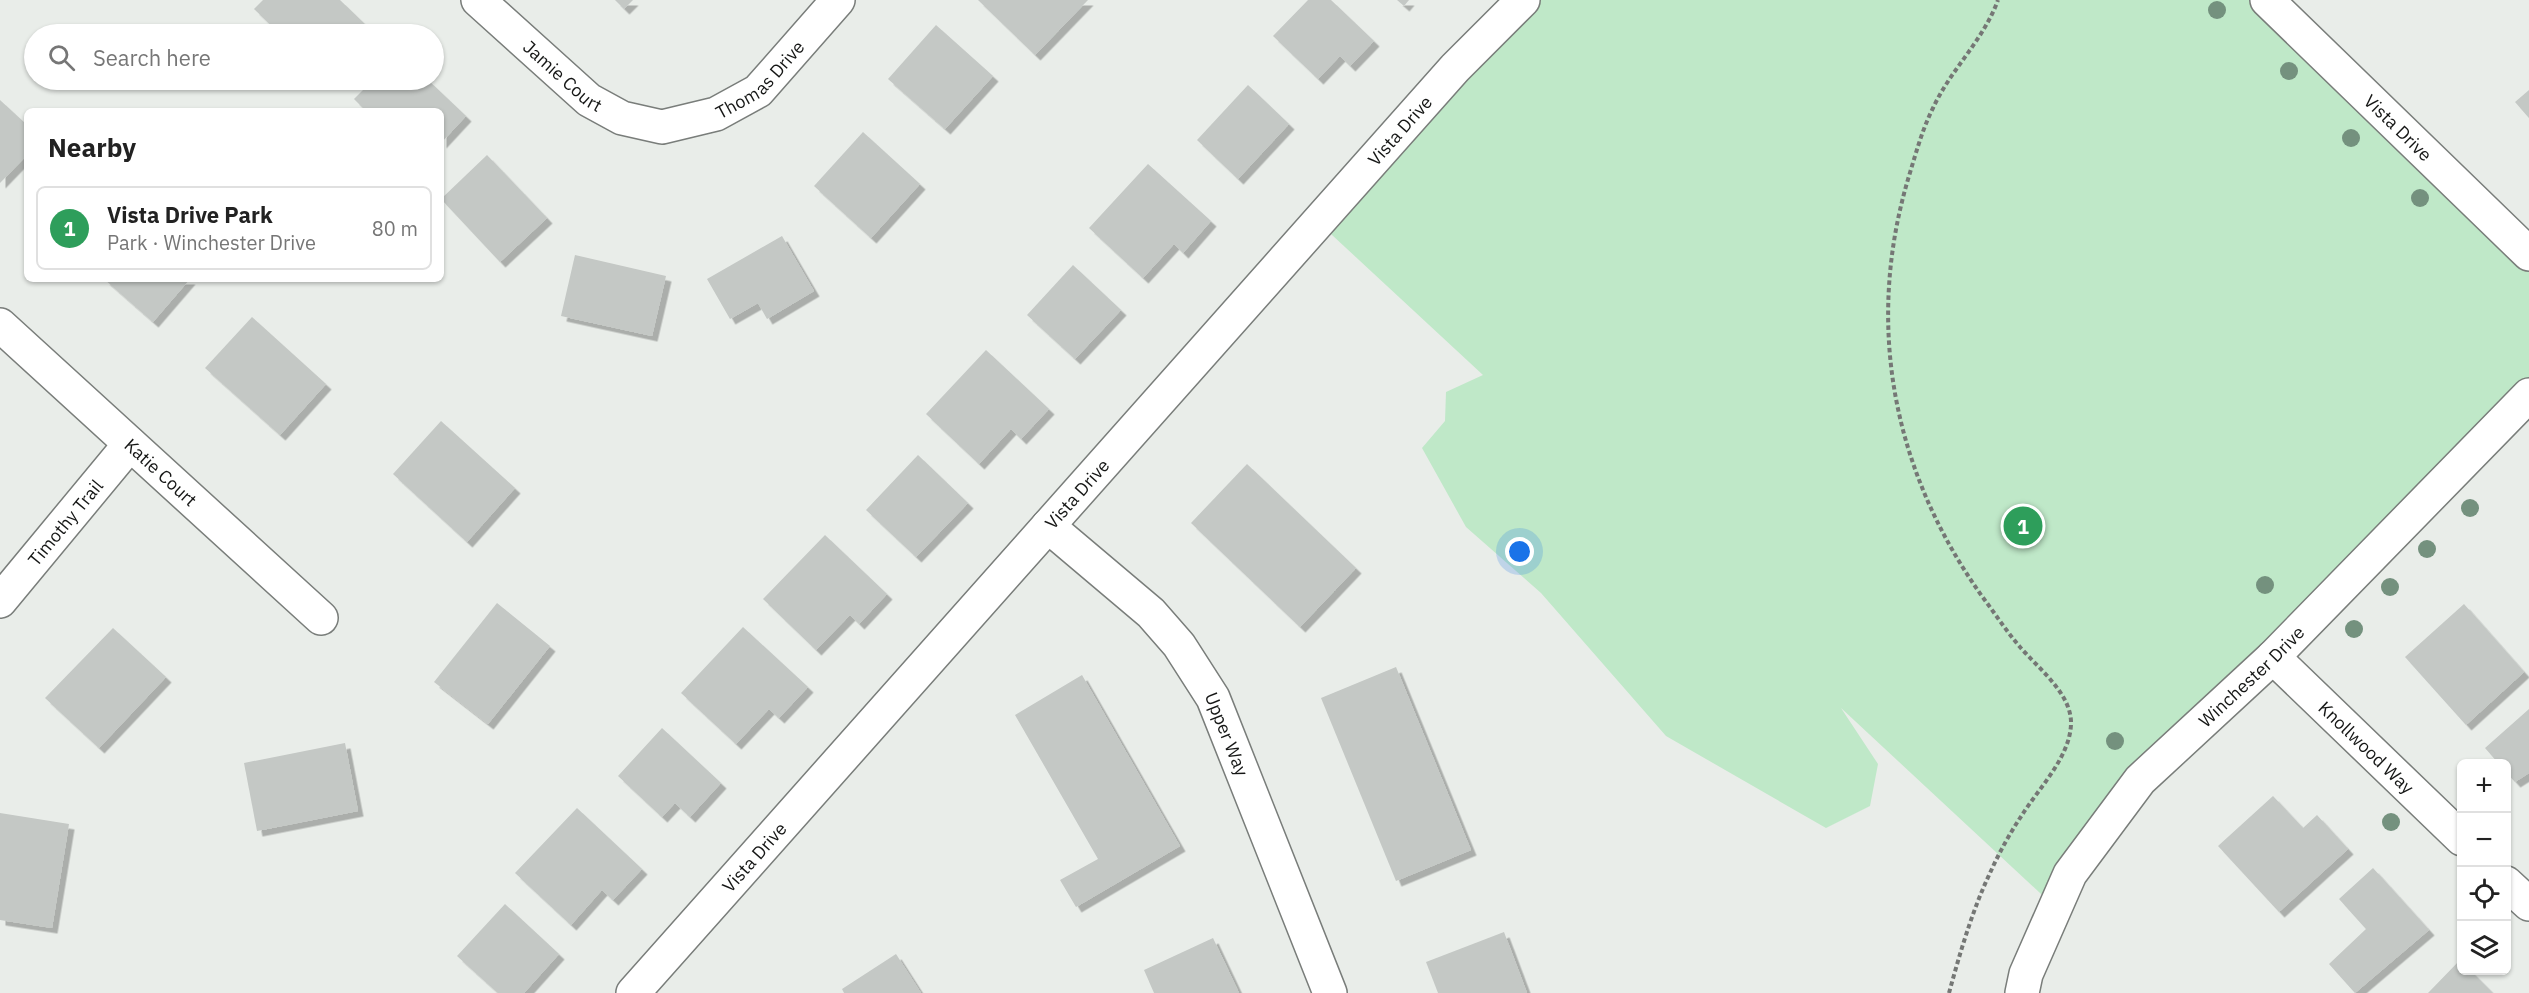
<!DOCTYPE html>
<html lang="en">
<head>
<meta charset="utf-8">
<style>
  :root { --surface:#fff; --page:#f6f6f6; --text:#222; --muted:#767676; --line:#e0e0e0; --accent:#ae43a3 }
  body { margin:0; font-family:"IBM Plex Sans",sans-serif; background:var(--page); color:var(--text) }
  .controls { position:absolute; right:18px; bottom:18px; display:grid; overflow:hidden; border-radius:9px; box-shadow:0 2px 4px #0004 }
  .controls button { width:54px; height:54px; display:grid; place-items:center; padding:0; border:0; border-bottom:2px solid var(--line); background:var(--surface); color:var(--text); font:30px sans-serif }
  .you { position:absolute; left:1520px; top:552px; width:21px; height:21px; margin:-15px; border:4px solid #fff; border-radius:50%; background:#1a73e8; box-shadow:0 0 0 9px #1a73e833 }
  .badge { display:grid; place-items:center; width:39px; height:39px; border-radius:50%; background:var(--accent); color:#fff; font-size:20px; font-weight:700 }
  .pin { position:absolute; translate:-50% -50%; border:3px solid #fff; box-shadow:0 2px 6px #0006 }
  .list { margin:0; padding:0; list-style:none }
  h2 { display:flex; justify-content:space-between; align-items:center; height:78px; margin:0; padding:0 24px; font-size:26px }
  h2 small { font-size:20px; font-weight:400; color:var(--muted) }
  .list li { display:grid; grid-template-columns:39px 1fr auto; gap:18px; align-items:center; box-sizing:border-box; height:84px; margin:0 12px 12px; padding:0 12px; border:2px solid var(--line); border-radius:9px }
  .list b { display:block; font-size:22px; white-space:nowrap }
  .list p { margin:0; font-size:20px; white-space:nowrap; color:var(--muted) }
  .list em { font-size:20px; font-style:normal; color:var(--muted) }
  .icon { flex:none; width:33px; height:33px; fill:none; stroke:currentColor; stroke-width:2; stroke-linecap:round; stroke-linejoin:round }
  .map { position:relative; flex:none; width:2529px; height:993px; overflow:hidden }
  .search { position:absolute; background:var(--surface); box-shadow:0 2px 4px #0004; left:24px; top:24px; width:420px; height:66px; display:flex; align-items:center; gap:15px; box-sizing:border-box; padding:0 21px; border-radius:33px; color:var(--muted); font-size:22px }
  .panel { position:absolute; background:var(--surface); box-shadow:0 2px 4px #0004; left:24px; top:108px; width:420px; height:174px; border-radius:9px }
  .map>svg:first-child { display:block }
</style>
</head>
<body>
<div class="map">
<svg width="2529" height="993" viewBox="0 0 2529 993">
  <defs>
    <filter id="shadow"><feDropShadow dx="5.5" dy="5.5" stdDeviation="0" flood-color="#0004"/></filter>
  </defs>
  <rect width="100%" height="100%" fill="#e9ede9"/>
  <polygon fill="#bfe8c8" points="1523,0 2267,0 2529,254 2529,395 2140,780 2055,907 1841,708 1878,764 1870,806 1826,828 1666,736 1541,593 1466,527 1422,448 1445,421 1446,392 1483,375 1318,222"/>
  <g fill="#c4c8c5" filter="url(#shadow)">
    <polygon points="263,0 340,0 369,28 362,34 280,34 254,9"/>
    <polygon points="615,0 633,0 624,9"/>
    <polygon points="978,0 1088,0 1035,55"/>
    <polygon points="1308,0 1331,0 1374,41 1350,66 1340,56 1318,79 1273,36"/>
    <polygon points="1397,0 1409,0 1404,6"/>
    <polygon points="936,25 993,76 945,129 888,79"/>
    <polygon points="373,80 428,80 466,116 441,143 441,111 366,111 354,99"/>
    <polygon points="1248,85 1289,124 1238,179 1197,140"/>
    <polygon points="2529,90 2529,118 2515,102"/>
    <polygon points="0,100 27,125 27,155 0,183"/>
    <polygon points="863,132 920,184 871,238 814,186"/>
    <polygon points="487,155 547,218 500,262 441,199"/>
    <polygon points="1148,164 1211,221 1183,253 1174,244 1143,278 1089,228"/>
    <polygon points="782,236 814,291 767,319 758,303 730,319 707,279"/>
    <polygon points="575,255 666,276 652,336 561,316"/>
    <polygon points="1073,265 1121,310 1075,359 1027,315"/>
    <polygon points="104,279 190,279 153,322"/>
    <polygon points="252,317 326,384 280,435 205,368"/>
    <polygon points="986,350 1049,409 1021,439 1011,429 979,464 926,414"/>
    <polygon points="441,421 515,488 467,542 393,474"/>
    <polygon points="918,455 968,503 916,557 866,510"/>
    <polygon points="1247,464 1356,568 1300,627 1191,523"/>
    <polygon points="825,535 887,594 859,624 850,615 816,650 763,599"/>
    <polygon points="497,603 550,646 488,724 434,682"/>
    <polygon points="2464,604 2524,672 2466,725 2405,657"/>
    <polygon points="743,627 808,687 779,718 769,709 736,744 681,693"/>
    <polygon points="113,628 166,677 99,748 45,698"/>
    <polygon points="1396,667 1471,850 1396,881 1321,698"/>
    <polygon points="1082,675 1180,846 1076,907 1060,880 1098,859 1015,715"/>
    <polygon points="2529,709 2529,773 2515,782 2506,772 2506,764 2499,764 2485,748"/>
    <polygon points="662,728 721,783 690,817 675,803 662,817 618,776"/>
    <polygon points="345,743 358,811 257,831 244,763"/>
    <polygon points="2273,796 2303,828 2317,815 2348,849 2279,912 2218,846"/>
    <polygon points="577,808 642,869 613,900 602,890 571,925 515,873"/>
    <polygon points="0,813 69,824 52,928 0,920"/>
    <polygon points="2373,868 2429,930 2355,993 2329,964 2366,929 2339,899"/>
    <polygon points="505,904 559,954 524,993 498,993 457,956"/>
    <polygon points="1504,932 1527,993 1438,993 1426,962"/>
    <polygon points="1213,938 1239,993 1154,993 1144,970"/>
    <polygon points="896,954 921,993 844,993 842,989"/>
    <polygon points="2460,960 2462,970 2470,970 2493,993 2428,993"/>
  </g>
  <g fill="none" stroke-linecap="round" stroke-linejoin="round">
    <defs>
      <g id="street">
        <path id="s1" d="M478 0 589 100 622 118 662 127 716 114 758 91 838 0"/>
        <path id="s2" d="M2267 0 2529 254"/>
        <path id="s3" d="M0 325 321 618"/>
        <path id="s4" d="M1048 526 1151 613 1179 645 1213 698 1330 993"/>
        <path id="s5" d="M0 601 130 444"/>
        <path id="s6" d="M2273 657 2462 839"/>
        <polyline points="2506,883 2529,904"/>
        <path id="s7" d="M633 993 1455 68 1523 0"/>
        <path id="s8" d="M2022 993 2026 974 2070 874 2140 780 2273 657 2529 395"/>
      </g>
    </defs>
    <use href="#street" stroke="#797d7a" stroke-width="36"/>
    <path stroke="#757775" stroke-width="4" stroke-dasharray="4.5 3" stroke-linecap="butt" d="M1949 993C1960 953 1972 911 1990 873 1999 853 2010 833 2022 815 2039 788 2070 757 2071 724 2072 694 2038 668 2020 647 2007 632 1996 615 1984 599 1893 473 1864 325 1909 176 1916 153 1922 130 1933 108 1951 69 1983 41 1998 0"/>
    <use href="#street" stroke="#fff" stroke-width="33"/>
  </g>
  <g fill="#74917e">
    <circle cx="2217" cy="10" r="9"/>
    <circle cx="2289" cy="71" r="9"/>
    <circle cx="2351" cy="138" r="9"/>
    <circle cx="2420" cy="198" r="9"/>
    <circle cx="2470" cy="508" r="9"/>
    <circle cx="2427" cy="549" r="9"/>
    <circle cx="2265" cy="585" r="9"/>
    <circle cx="2390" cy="587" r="9"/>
    <circle cx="2354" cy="629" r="9"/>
    <circle cx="2115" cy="741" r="9"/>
    <circle cx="2391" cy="822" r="9"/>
  </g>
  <g text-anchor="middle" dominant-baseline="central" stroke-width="4.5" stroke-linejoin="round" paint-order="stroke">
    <g font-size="18" fill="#151615" stroke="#f6faf7">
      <text stroke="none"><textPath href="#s1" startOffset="114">Jamie Court</textPath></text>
      <text stroke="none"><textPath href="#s1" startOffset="340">Thomas Drive</textPath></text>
      <text stroke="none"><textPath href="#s2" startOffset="183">Vista Drive</textPath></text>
      <text stroke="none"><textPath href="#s7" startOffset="1154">Vista Drive</textPath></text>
      <text stroke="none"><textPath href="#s3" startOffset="218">Katie Court</textPath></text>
      <text stroke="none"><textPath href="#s7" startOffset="668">Vista Drive</textPath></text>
      <text stroke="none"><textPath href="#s5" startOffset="102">Timothy Trail</textPath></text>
      <text stroke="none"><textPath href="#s8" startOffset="398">Winchester Drive</textPath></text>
      <text stroke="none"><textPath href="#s4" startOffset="279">Upper Way</textPath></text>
      <text stroke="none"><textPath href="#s6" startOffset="130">Knollwood Way</textPath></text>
      <text stroke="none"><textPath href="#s7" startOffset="182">Vista Drive</textPath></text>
    </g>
  </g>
</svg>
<div class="controls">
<button>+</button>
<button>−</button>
<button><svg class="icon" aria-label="locate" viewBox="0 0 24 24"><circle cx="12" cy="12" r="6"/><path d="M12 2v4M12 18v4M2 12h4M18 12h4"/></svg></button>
<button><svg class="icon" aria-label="layers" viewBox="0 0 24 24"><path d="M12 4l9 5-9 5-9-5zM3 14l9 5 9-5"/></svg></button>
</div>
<div class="you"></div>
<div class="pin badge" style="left:2023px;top:526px;background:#2e9e5b">1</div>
<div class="search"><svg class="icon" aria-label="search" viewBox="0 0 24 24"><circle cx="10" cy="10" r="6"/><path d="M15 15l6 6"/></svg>Search here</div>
<section class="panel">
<h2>Nearby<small></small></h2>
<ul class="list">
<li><span class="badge" style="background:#2e9e5b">1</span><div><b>Vista Drive Park</b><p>Park · Winchester Drive</p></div><em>80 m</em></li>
</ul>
</section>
</div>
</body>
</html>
